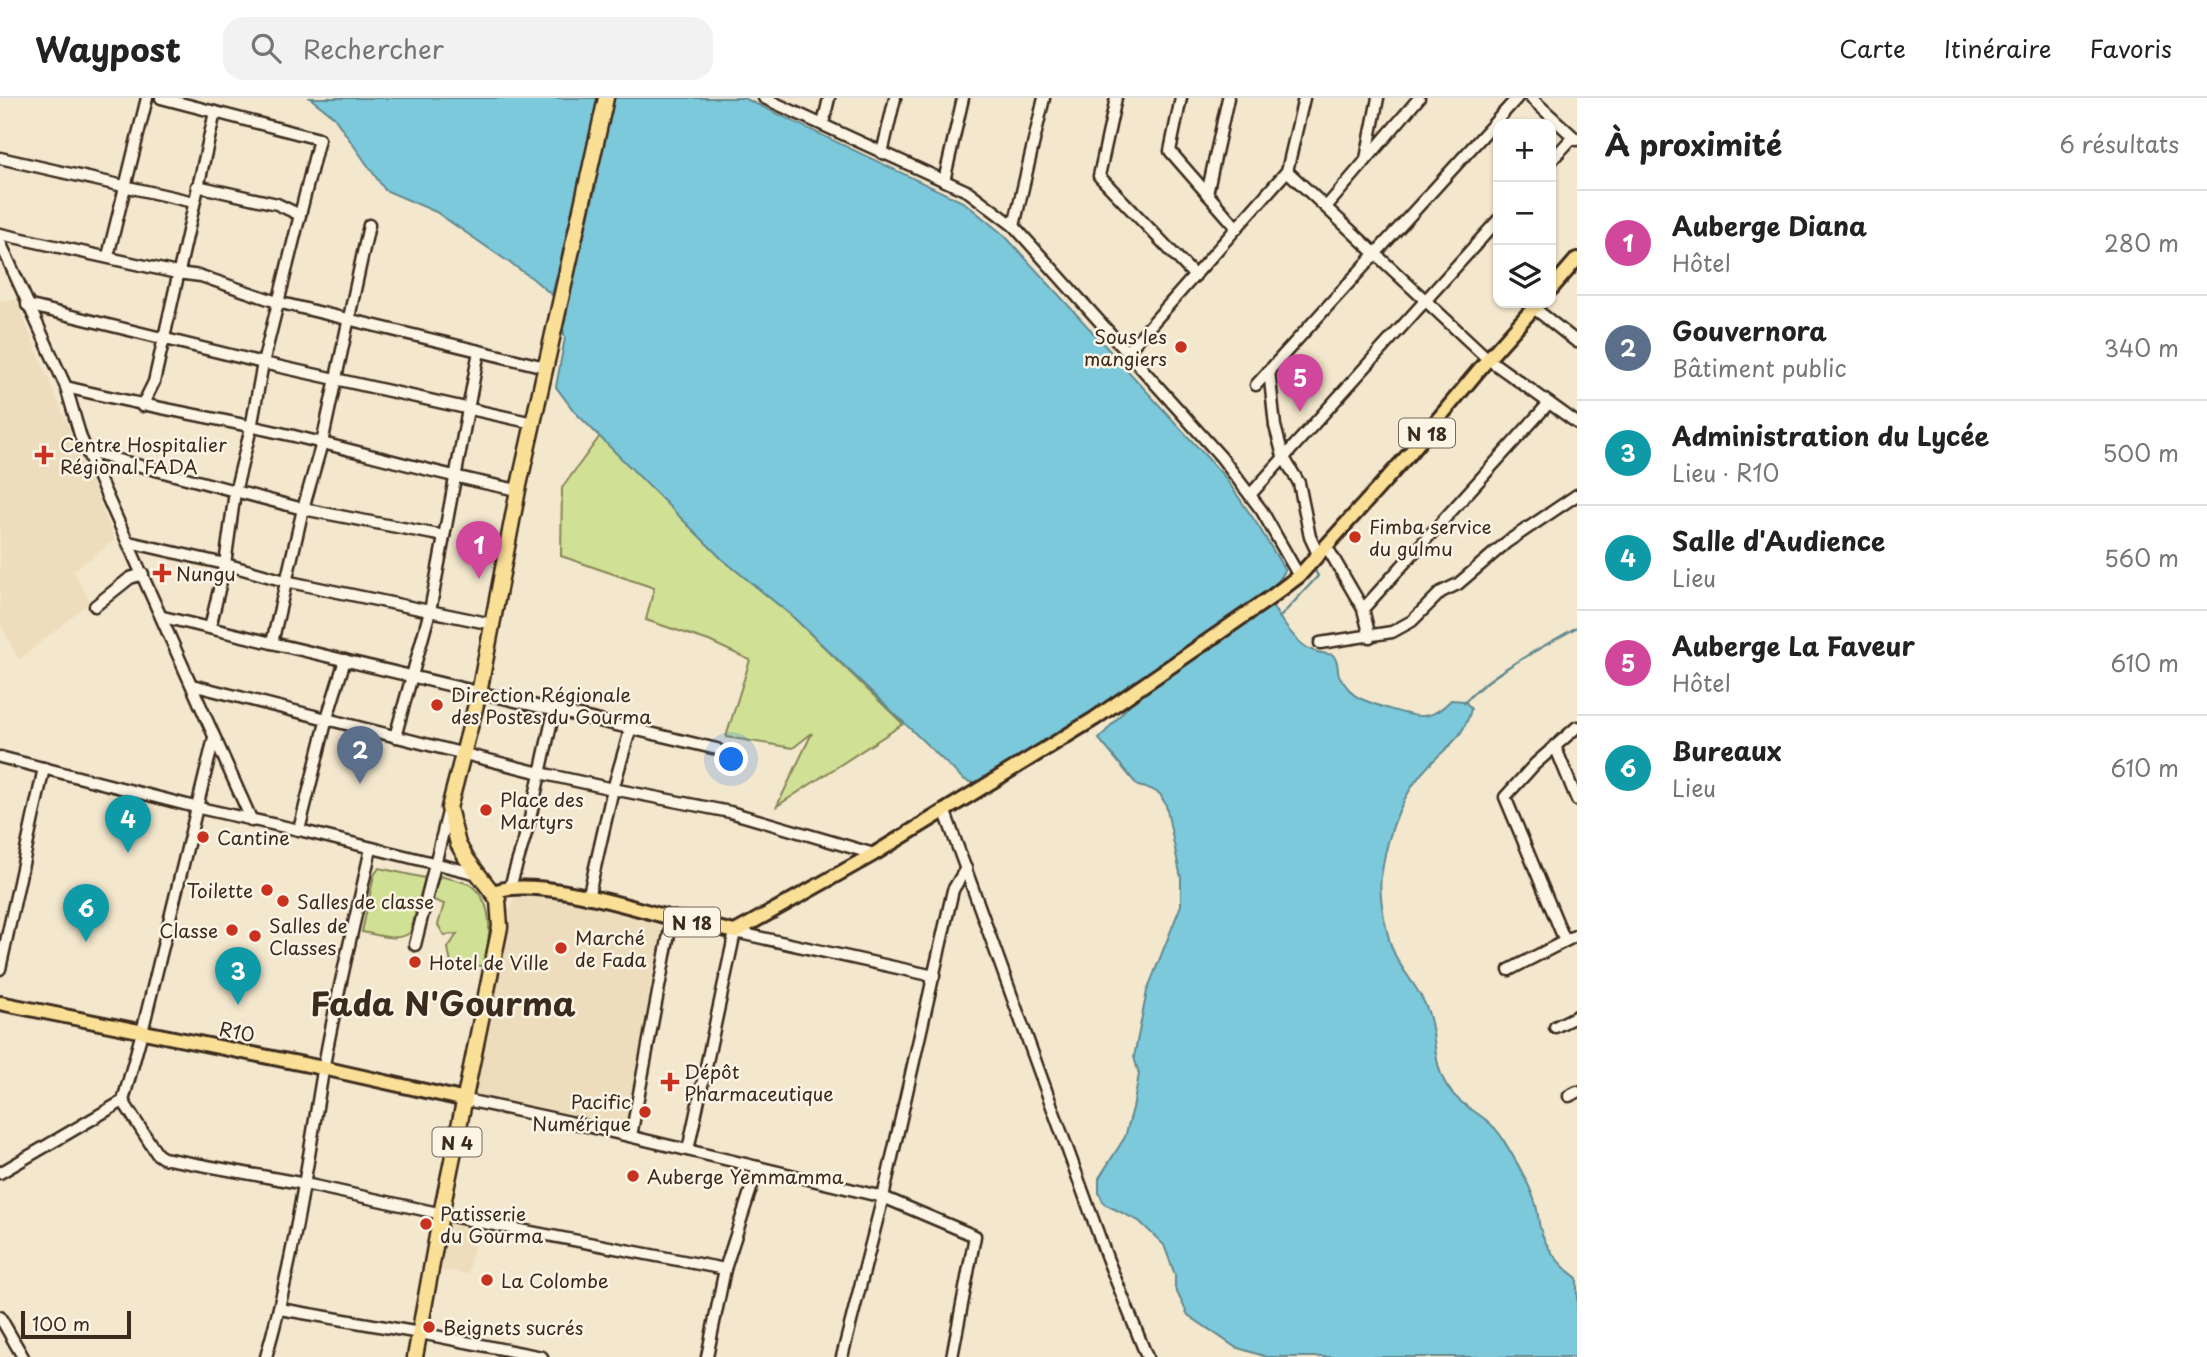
<!DOCTYPE html>
<html lang="fr">
<head>
<meta charset="utf-8">
<style>
  :root { --surface:#fff; --page:#f2f2f2; --text:#222; --muted:#767676; --line:#e0e0e0; --accent:#db2777 }
  body { margin:0; font-family:"Playpen Sans",sans-serif; background:var(--page); color:var(--text) }
  .controls { position:absolute; right:21px; top:21px; display:grid; overflow:hidden; border-radius:14px; box-shadow:0 2px 5px #0004 }
  .controls button { width:63px; height:63px; display:grid; place-items:center; padding:0; border:0; border-bottom:2px solid var(--line); background:var(--surface); color:var(--text); font:35px sans-serif }
  .scale { position:absolute; left:21px; bottom:18px; width:110px; box-sizing:border-box; padding-left:7px; border:4px solid #3b2a1e; border-top:0; font-size:19px; line-height:24px; white-space:nowrap; color:#3b2a1e; -webkit-text-stroke:5px #fcf5e5; paint-order:stroke }
  .you { position:absolute; left:732px; top:662px; width:24px; height:24px; margin:-18px; border:5px solid #fff; border-radius:50%; background:#1a73e8; box-shadow:0 0 0 10px #1a73e833 }
  .badge { display:grid; place-items:center; width:46px; height:46px; border-radius:50%; background:var(--accent); color:#fff; font-size:23px; font-weight:700 }
  .pin { position:absolute; translate:-50% -58px; filter:drop-shadow(0 2px 4px #0008) }
  .pin::after { content:''; position:absolute; top:37px; width:24px; height:21px; background:inherit; clip-path:polygon(0 0,100% 0,50% 100%) }
  .list { margin:0; padding:0; list-style:none }
  h2 { display:flex; justify-content:space-between; align-items:center; height:91px; margin:0; padding:0 28px; font-size:30px }
  h2 small { font-size:23px; font-weight:400; color:var(--muted) }
  .list li { display:grid; grid-template-columns:46px 1fr auto; gap:21px; align-items:center; box-sizing:border-box; height:105px; padding:0 28px; border-top:2px solid var(--line) }
  .list b { display:block; font-size:26px; white-space:nowrap }
  .list p { margin:0; font-size:23px; white-space:nowrap; color:var(--muted) }
  .list em { font-size:23px; font-style:normal; color:var(--muted) }
  .icon { flex:none; width:38px; height:38px; fill:none; stroke:currentColor; stroke-width:2; stroke-linecap:round; stroke-linejoin:round }
  .map { position:relative; flex:none; width:1577px; height:1259px; overflow:hidden }
  header { display:flex; align-items:center; gap:42px; box-sizing:border-box; height:98px; padding:0 35px; background:var(--surface); border-bottom:2px solid var(--line) }
  header strong { font-size:33px }
  nav { display:flex; gap:38px; margin-inline-start:auto; font-size:24px }
  .search { width:490px; height:63px; background:var(--page); display:flex; align-items:center; gap:18px; box-sizing:border-box; padding:0 24px; border-radius:21px; color:var(--muted); font-size:26px }
  main { display:flex }
  aside { flex:1; background:var(--surface) }
  .map>svg:first-child { display:block }
</style>
</head>
<body>
<header>
<strong>Waypost</strong>
<div class="search"><svg class="icon" aria-label="search" viewBox="0 0 24 24"><circle cx="10" cy="10" r="6"/><path d="M15 15l6 6"/></svg>Rechercher</div>
<nav><a>Carte</a><a>Itinéraire</a><a>Favoris</a></nav>
</header>
<main>
<div class="map">
<svg width="1577" height="1259" viewBox="0 0 1577 1259">
  <rect width="100%" height="100%" fill="#f3e7cd"/>
  <filter id="ink" filterUnits="userSpaceOnUse"><feTurbulence type="fractalNoise" baseFrequency=".0143" numOctaves="2"/><feDisplacementMap in="SourceGraphic" scale="14" xChannelSelector="R" yChannelSelector="G"/><feConvolveMatrix kernelMatrix="1 2 1 2 8 2 1 2 1" color-interpolation-filters="sRGB"/></filter>
  <g filter="url(#ink)">
    <g fill="#edddbc">
      <polygon points="0,202 16,202 115,442 73,473 90,504 19,562 0,524"/>
      <polygon points="531,793 662,827 626,1026 474,998 514,798"/>
      <polygon points="441,1116 479,1124 468,1176 431,1171"/>
    </g>
    <g fill="#d0e094" stroke="#868559" stroke-width="2">
      <polygon points="600,338 722,461 791,517 903,626 777,708 812,635 793,650 726,639 750,562 709,543 646,522 654,490 561,458 562,390"/>
      <path d="M379 770 425 780 410 835C395 844 378 837 362 834L374 777Z"/>
      <path d="M440 778C449 781 465 783 472 788 496 808 490 842 483 868L451 866 448 850 457 836 444 837 438 827 444 806 431 801Z"/>
    </g>
    <path fill="#7cc9db" stroke="#62898f" stroke-width="2" d="M310 0H599L590 46 602 51 614 0H744L965 105 1005 138 1224 378 1257 426 1285 472C1282 482 1269 489 1270 501 1272 512 1293 539 1302 546 1310 554 1323 555 1333 557 1340 566 1336 568 1339 577 1341 582 1348 590 1352 595 1359 603 1411 619 1423 618 1435 617 1443 610 1451 602L1465 603 1471 611C1464 639 1450 646 1431 665 1400 696 1387 737 1381 779 1378 797 1387 841 1395 857 1404 876 1420 891 1427 911 1437 936 1432 965 1447 988 1460 1010 1487 1016 1501 1038 1513 1058 1528 1082 1535 1104 1538 1112 1538 1121 1540 1130 1545 1149 1561 1169 1577 1180V1259H1267L1235 1249 1188 1217 1175 1190V1177L1164 1147 1139 1123 1104 1106 1099 1095V1080L1125 1039 1133 1010 1139 976 1134 959 1147 893 1181 807V780L1166 707 1160 696 1151 691 1138 688 1099 641 1146 588 983 690 963 681 791 517 722 461 574 313 556 289 565 240 562 227 596 88 581 83 552 197 532 180 436 114 385 92 333 18Z"/>
    <g fill="none" stroke-linecap="round" stroke-linejoin="round">
      <g stroke="#62898f" stroke-width="2.5">
        <polyline points="1280,519 1318,478 1313,469"/>
        <path d="M1464 605C1487 577 1545 548 1577 529"/>
      </g>
      <defs>
        <g id="minor">
          <polyline points="161,0 319,41 263,265 251,330 235,394 225,466 210,530"/>
          <polyline points="764,0 969,94 1014,128 1221,359 1262,413 1299,478"/>
          <polyline points="1116,0 1099,78 1195,178"/>
          <polyline points="1181,0 1170,53 1237,130"/>
          <polyline points="1531,0 1577,42"/>
          <polyline points="823,26 829,0"/>
          <polyline points="882,55 895,0"/>
          <polyline points="0,60 194,104"/>
          <polyline points="1366,61 1378,0"/>
          <polyline points="1551,63 1573,39"/>
          <polyline points="1287,73 1488,261 1577,325"/>
          <polyline points="944,83 963,0"/>
          <polyline points="197,88 277,106 300,117"/>
          <polyline points="1207,96 1228,0"/>
          <polyline points="1326,109 1419,0"/>
          <polyline points="1014,128 1044,0"/>
          <polyline points="0,136 177,175 201,178 277,204 545,269"/>
          <polyline points="0,144 66,289 81,340 252,723"/>
          <polyline points="108,158 147,0"/>
          <polyline points="27,207 263,265 533,325"/>
          <polyline points="1534,210 1577,244"/>
          <polyline points="1127,254 1287,73 1304,0"/>
          <polyline points="1269,272 1275,328 1283,358 1299,385 1310,439 1319,458"/>
          <polyline points="1256,287 1517,0"/>
          <path d="M66 289C139 307 212 319 285 336 363 354 439 377 518 392"/>
          <polyline points="142,308 154,284 215,14"/>
          <polyline points="88,354 303,411 444,438"/>
          <polyline points="1250,397 1498,122"/>
          <polyline points="129,444 225,466 285,483 492,526"/>
          <polyline points="1327,449 1363,511 1370,539"/>
          <polyline points="95,508 130,480 143,476"/>
          <polyline points="1363,511 1549,305"/>
          <polyline points="163,519 717,651"/>
          <polyline points="272,545 303,411 322,345 369,127"/>
          <polyline points="1320,545 1392,534 1412,523 1441,494 1458,486 1507,444 1577,397"/>
          <polyline points="192,587 540,675 613,691 730,714 874,756"/>
          <polyline points="395,639 430,513 479,253"/>
          <polyline points="1555,648 1577,702"/>
          <polyline points="0,659 195,709 299,732 478,776"/>
          <polyline points="945,714 1107,1160 1147,1259"/>
          <polyline points="299,732 327,620 345,562"/>
          <polyline points="510,789 529,725 552,622"/>
          <polyline points="588,800 613,691 631,629"/>
          <polyline points="1565,843 1505,699 1535,666 1577,629"/>
          <polyline points="415,847 448,714"/>
          <polyline points="0,871 44,670"/>
          <polyline points="1509,872 1577,837"/>
          <polyline points="1555,929 1577,918"/>
          <polyline points="1569,998 1577,994"/>
          <polyline points="466,1002 570,1024 883,1099 975,1138 952,1259"/>
          <polyline points="123,1003 157,1056 163,1060 305,1086 479,1124 725,1171"/>
          <polyline points="631,1038 672,820"/>
          <polyline points="688,1052 735,834 934,878"/>
          <polyline points="0,1075 123,1003 142,934 214,640"/>
          <polyline points="280,1211 420,1235 542,1259"/>
          <polyline points="0,1219 23,1259"/>
          <path d="M266 1259C293 1165 307 1069 323 973 336 898 355 824 371 750"/>
          <polyline points="707,1259 725,1171 758,1069"/>
          <polyline points="842,1259 883,1099 953,792 966,770"/>
        </g>
        <g id="major">
          <polyline points="1551,191 1577,161"/>
          <path d="M493 794C534 778 628 809 672 820 693 825 714 829 735 834L874 756 1094 621 1270 500 1299 478 1410 355 1488 261 1538 205"/>
          <polyline points="0,905 323,970 466,1002"/>
        </g>
        <polyline id="highway" points="415,1259 441,1116 500,829 498,802 466,760 458,746 449,710 479,595 518,392 606,0"/>
      </defs>
      <use href="#minor" stroke="#3b2a1e" stroke-width="15"/>
      <use href="#major" stroke="#3b2a1e" stroke-width="18"/>
      <use href="#highway" stroke="#3b2a1e" stroke-width="19"/>
      <use href="#minor" stroke="#fcf5e5" stroke-width="10"/>
      <use href="#major" stroke="#fadf96" stroke-width="12"/>
      <use href="#highway" stroke="#fadf96" stroke-width="14"/>
    </g>
  </g>
  <g fill="#c8321e" stroke="#fcf5e5" stroke-width="2.5">
    <circle cx="1181" cy="249" r="7"/>
    <path d="M40.5 346.5h7v7h7v7h-7v7h-7v-7h-7v-7h7z"/>
    <circle cx="1355" cy="439" r="7"/>
    <path d="M158.5 464.5h7v7h7v7h-7v7h-7v-7h-7v-7h7z"/>
    <circle cx="437" cy="607" r="7"/>
    <circle cx="486" cy="712" r="7"/>
    <circle cx="203" cy="739" r="7"/>
    <circle cx="267" cy="792" r="7"/>
    <circle cx="283" cy="803" r="7"/>
    <circle cx="232" cy="832" r="7"/>
    <circle cx="255" cy="838" r="7"/>
    <circle cx="561" cy="850" r="7"/>
    <circle cx="415" cy="864" r="7"/>
    <path d="M666.5 973.5h7v7h7v7h-7v7h-7v-7h-7v-7h7z"/>
    <circle cx="645" cy="1014" r="7"/>
    <circle cx="633" cy="1078" r="7"/>
    <circle cx="426" cy="1126" r="7"/>
    <circle cx="487" cy="1182" r="7"/>
    <circle cx="429" cy="1229" r="7"/>
  </g>
  <g text-anchor="middle" dominant-baseline="central" stroke-width="5" stroke-linejoin="round" paint-order="stroke">
    <g fill="#fcf5e5" stroke="#75675a" stroke-width="2">
      <rect x="1399" y="320.5" width="56" height="29" rx="5"/>
      <rect x="664" y="809.5" width="56" height="29" rx="5"/>
      <rect x="432.5" y="1029.5" width="49" height="29" rx="5"/>
    </g>
    <g font-size="18" font-weight="bold" fill="#3b2a1e">
      <text x="1427" y="335">N 18</text>
      <text x="692" y="824">N 18</text>
      <text x="457" y="1044">N 4</text>
    </g>
    <g font-size="19" fill="#3b2a1e" stroke="#fcf5e5" text-anchor="start">
      <text x="1167" y="238" text-anchor="end">Sous les<tspan x="1167" dy="22">mangiers</tspan></text>
      <text x="60" y="346">Centre Hospitalier<tspan x="60" dy="22">Régional FADA</tspan></text>
      <text x="1369" y="428">Fimba service<tspan x="1369" dy="22">du gulmu</tspan></text>
      <text x="176" y="475">Nungu</text>
      <text x="451" y="596">Direction Régionale<tspan x="451" dy="22">des Postes du Gourma</tspan></text>
      <text x="500" y="701">Place des<tspan x="500" dy="22">Martyrs</tspan></text>
      <text x="217" y="739">Cantine</text>
      <text x="253" y="792" text-anchor="end">Toilette</text>
      <text x="297" y="803">Salles de classe</text>
      <text x="269" y="827">Salles de<tspan x="269" dy="22">Classes</tspan></text>
      <text x="218" y="832" text-anchor="end">Classe</text>
      <text x="575" y="839">Marché<tspan x="575" dy="22">de Fada</tspan></text>
      <text x="429" y="864">Hotel de Ville</text>
      <text x="684" y="973">Dépôt<tspan x="684" dy="22">Pharmaceutique</tspan></text>
      <text x="631" y="1003" text-anchor="end">Pacific<tspan x="631" dy="22">Numérique</tspan></text>
      <text x="647" y="1078">Auberge Yemmamma</text>
      <text x="440" y="1115">Patisserie<tspan x="440" dy="22">du Gourma</tspan></text>
      <text x="501" y="1182">La Colombe</text>
      <text x="443" y="1229">Beignets sucrés</text>
    </g>
    <g font-size="19" fill="#3b2a1e" stroke="#fcf5e5">
      <text transform="translate(237 933) rotate(11)">R10</text>
    </g>
    <g font-size="33" font-weight="bold" fill="#3b2a1e" stroke="#fcf5e5">
      <text x="443" y="904">Fada N'Gourma</text>
    </g>
  </g>
</svg>
<div class="controls">
<button>+</button>
<button>−</button>
<button><svg class="icon" aria-label="layers" viewBox="0 0 24 24"><path d="M12 4l9 5-9 5-9-5zM3 14l9 5 9-5"/></svg></button>
</div>
<div class="scale">100 m</div>
<div class="you"></div>
<div class="pin badge" style="left:479px;top:481px;background:#d1479c">1</div>
<div class="pin badge" style="left:360px;top:686px;background:#5c6f8a">2</div>
<div class="pin badge" style="left:238px;top:907px;background:#0f9aa8">3</div>
<div class="pin badge" style="left:128px;top:755px;background:#0f9aa8">4</div>
<div class="pin badge" style="left:1300px;top:314px;background:#d1479c">5</div>
<div class="pin badge" style="left:86px;top:844px;background:#0f9aa8">6</div>
</div>
<aside>
<h2>À proximité<small>6 résultats</small></h2>
<ul class="list">
<li><span class="badge" style="background:#d1479c">1</span><div><b>Auberge Diana</b><p>Hôtel</p></div><em>280 m</em></li>
<li><span class="badge" style="background:#5c6f8a">2</span><div><b>Gouvernora</b><p>Bâtiment public</p></div><em>340 m</em></li>
<li><span class="badge" style="background:#0f9aa8">3</span><div><b>Administration du Lycée</b><p>Lieu · R10</p></div><em>500 m</em></li>
<li><span class="badge" style="background:#0f9aa8">4</span><div><b>Salle d'Audience</b><p>Lieu</p></div><em>560 m</em></li>
<li><span class="badge" style="background:#d1479c">5</span><div><b>Auberge La Faveur</b><p>Hôtel</p></div><em>610 m</em></li>
<li><span class="badge" style="background:#0f9aa8">6</span><div><b>Bureaux</b><p>Lieu</p></div><em>610 m</em></li>
</ul>
</aside>
</main>
</body>
</html>
